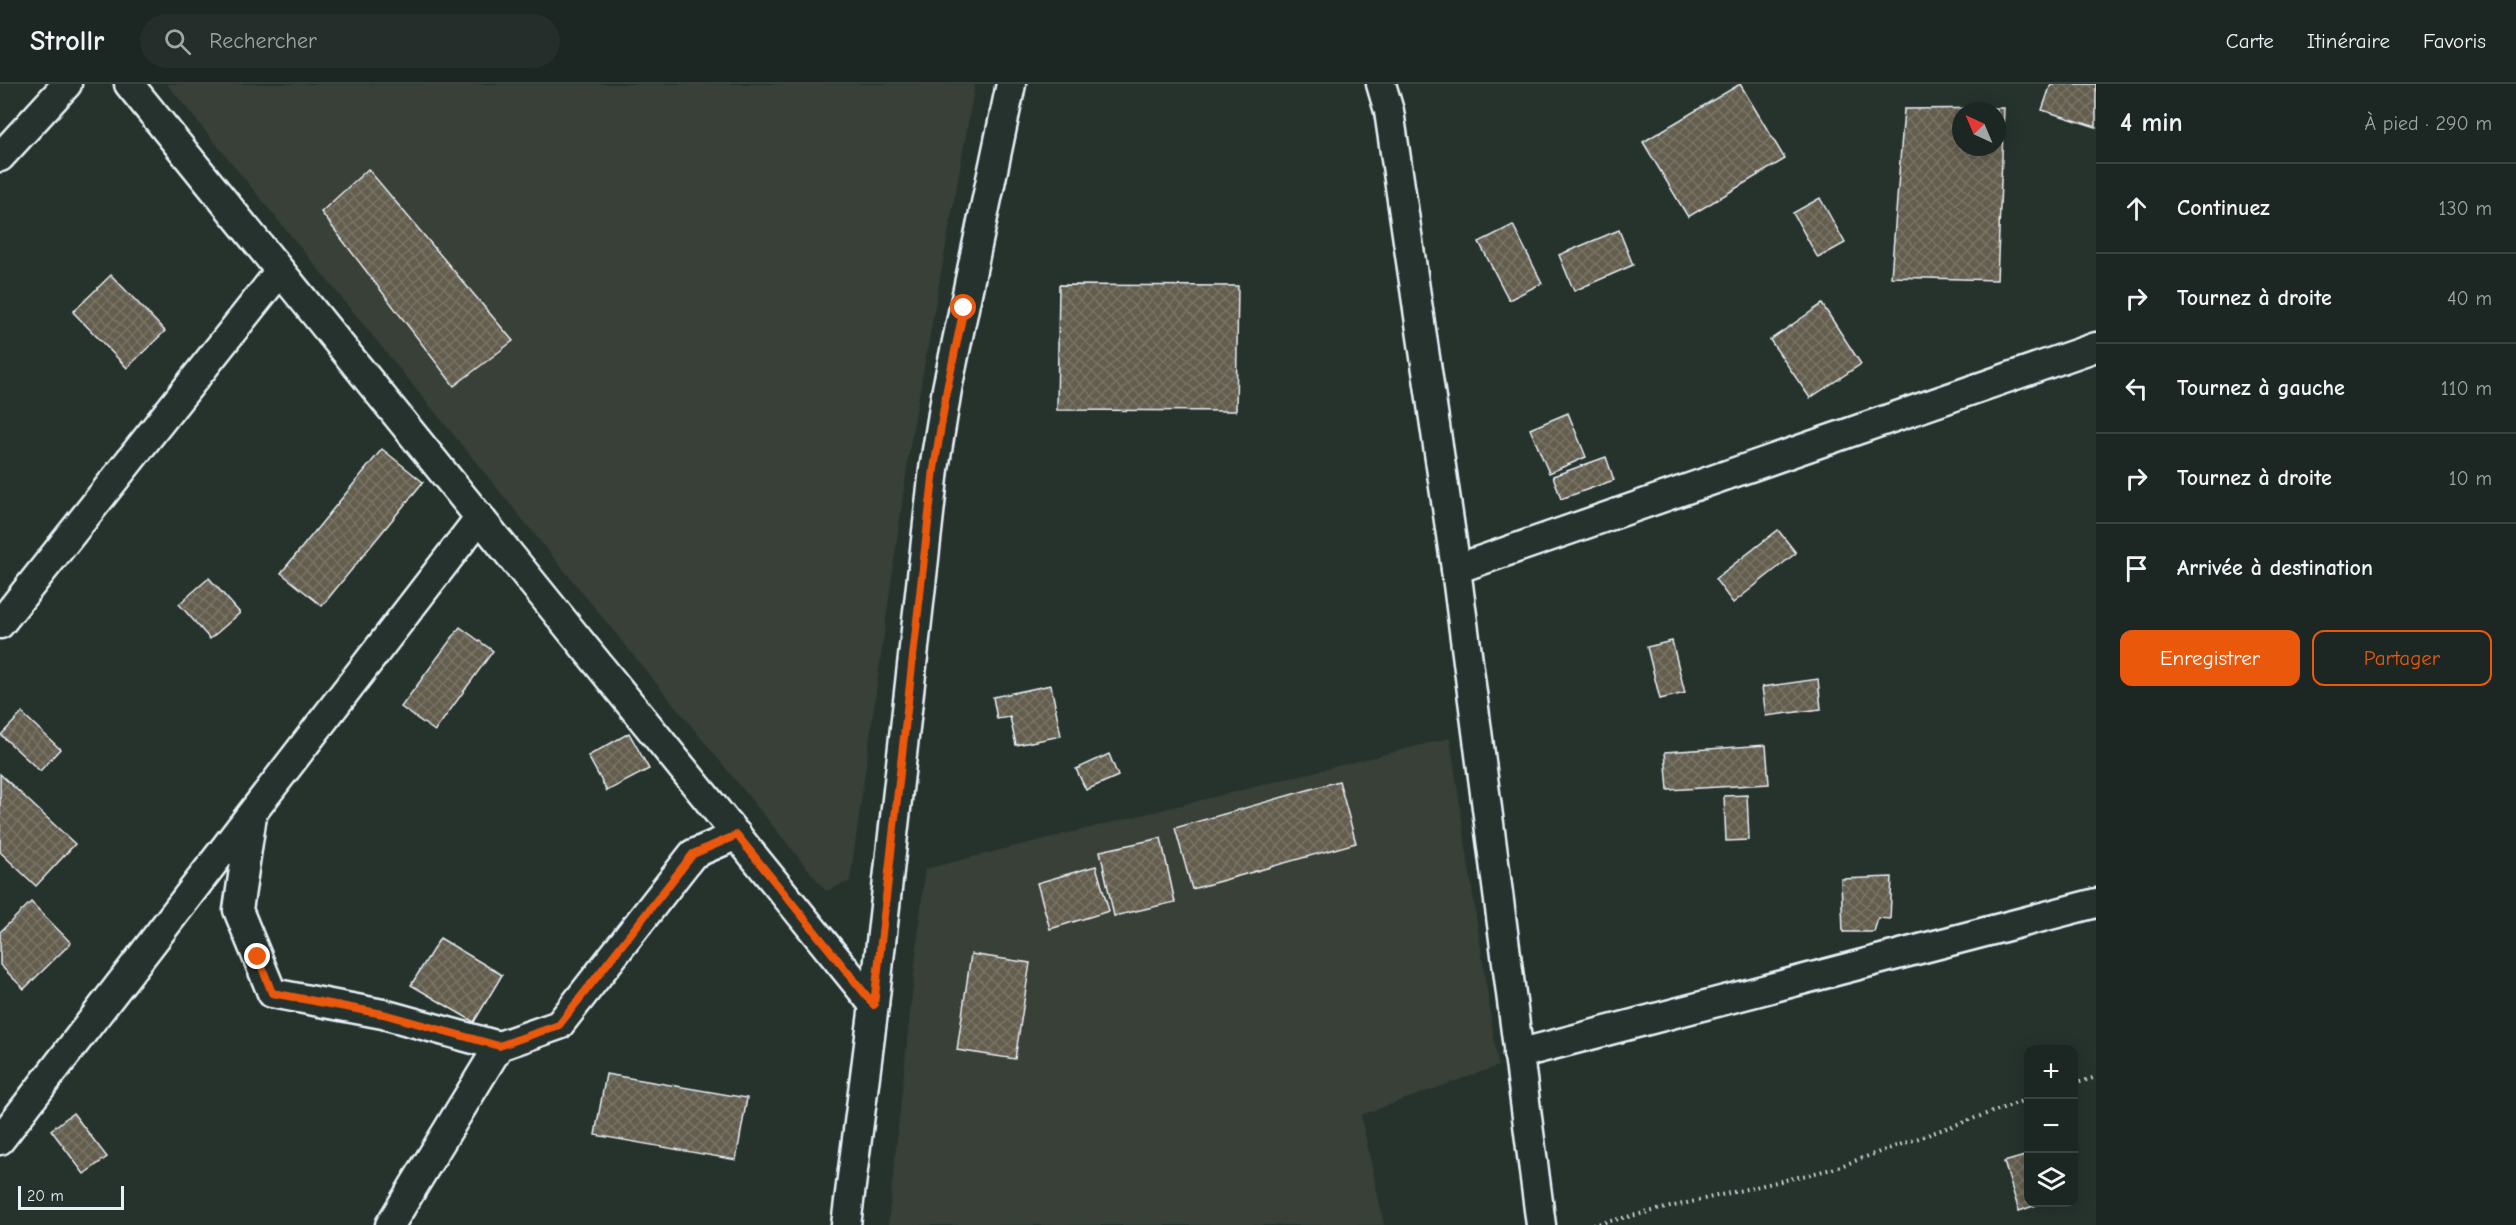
<!DOCTYPE html>
<html lang="fr">
<head>
<meta charset="utf-8">
<style>
  :root { --surface:#1c2622; --page:#252e2a; --text:#f1f3f6; --muted:#a0a5a5; --line:#3a4340; --accent:#ea580c }
  body { margin:0; font-family:"Comic Neue",sans-serif; background:var(--page); color:var(--text) }
  .controls { position:absolute; right:18px; bottom:18px; display:grid; overflow:hidden; border-radius:12px; box-shadow:0 3px 15px #0003 }
  .controls button { width:54px; height:54px; display:grid; place-items:center; padding:0; border:0; border-bottom:2px solid var(--line); background:var(--surface); color:var(--text); font:30px sans-serif }
  .compass { position:absolute; left:1952px; top:18px; width:54px; height:54px; border-radius:50%; background:var(--surface); box-shadow:0 3px 15px #0003; rotate:316deg }
  .scale { position:absolute; left:18px; bottom:15px; width:106px; box-sizing:border-box; padding-left:6px; border:3px solid #e8f1f8; border-top:0; font-size:16px; line-height:21px; white-space:nowrap; color:#e8f1f8; -webkit-text-stroke:4px #26332d; paint-order:stroke }
  .stop { position:absolute; width:18px; height:18px; margin:-14px; border:4px solid #ea580c; border-radius:50%; background:#fff }
  .stop.end { background:#ea580c; border-color:#fff; box-shadow:0 2px 6px #0008 }
  .list { margin:0; padding:0; list-style:none }
  h2 { display:flex; justify-content:space-between; align-items:center; height:78px; margin:0; padding:0 24px; font-size:26px }
  h2 small { font-size:20px; font-weight:400; color:var(--muted) }
  .list li { display:grid; grid-template-columns:39px 1fr auto; gap:18px; align-items:center; box-sizing:border-box; height:90px; padding:0 24px; border-top:2px solid var(--line) }
  .list b { display:block; font-size:22px; white-space:nowrap }
  .list em { font-size:20px; font-style:normal; color:var(--muted) }
  .actions { display:flex; gap:12px; padding:18px 24px }
  .actions a { flex:1; padding:14px 0; border:2px solid var(--accent); border-radius:12px; text-align:center; font-size:21px; color:var(--accent) }
  .actions .main { background:var(--accent); color:#fff }
  .icon { flex:none; width:33px; height:33px; fill:none; stroke:currentColor; stroke-width:2; stroke-linecap:round; stroke-linejoin:round }
  .map { position:relative; flex:none; width:2096px; height:1141px; overflow:hidden }
  header { display:flex; align-items:center; gap:36px; box-sizing:border-box; height:84px; padding:0 30px; background:var(--surface); border-bottom:2px solid var(--line) }
  header strong { font-size:28px }
  nav { display:flex; gap:33px; margin-inline-start:auto; font-size:21px }
  .search { width:420px; height:54px; background:var(--page); display:flex; align-items:center; gap:15px; box-sizing:border-box; padding:0 21px; border-radius:33px; color:var(--muted); font-size:22px }
  main { display:flex }
  aside { flex:1; background:var(--surface) }
  .map>svg:first-child { display:block }
</style>
</head>
<body>
<header>
<strong>Strollr</strong>
<div class="search"><svg class="icon" aria-label="search" viewBox="0 0 24 24"><circle cx="10" cy="10" r="6"/><path d="M15 15l6 6"/></svg>Rechercher</div>
<nav><a>Carte</a><a>Itinéraire</a><a>Favoris</a></nav>
</header>
<main>
<div class="map">
<svg width="2096" height="1141" viewBox="0 0 2096 1141">
  <defs>
    <pattern id="building-cross-hatch" width="8" height="8" patternUnits="userSpaceOnUse" patternTransform="scale(1.5)"><rect width="8" height="8" fill="#645d4d"/><path d="M0 0l8 8M0 8l8-8" fill="none" stroke="#7a7567"/></pattern>
  </defs>
  <rect width="100%" height="100%" fill="#26332d"/>
  <filter id="ink" filterUnits="userSpaceOnUse"><feTurbulence type="fractalNoise" baseFrequency=".0167" numOctaves="2"/><feDisplacementMap in="SourceGraphic" scale="12" xChannelSelector="R" yChannelSelector="G"/><feConvolveMatrix kernelMatrix="1 2 1 2 8 2 1 2 1" color-interpolation-filters="sRGB"/></filter>
  <g filter="url(#ink)">
    <g fill="#394037">
      <polygon points="167,0 975,0 910,361 850,797 826,807"/>
      <polygon points="1450,654 1498,982 1361,1031 1384,1141 888,1141 925,785"/>
    </g>
    <g fill="url(#building-cross-hatch)" stroke="#e8f1f8" stroke-width="1.5" fill-rule="evenodd">
      <polygon points="1740,0 1785,75 1688,133 1643,58"/>
      <polygon points="2051,0 2096,0 2096,43 2042,26"/>
      <path d="M2004 24 1997 196 1891 193 1904 25ZM1961 27H1997V63H1961Z"/>
      <polygon points="368,85 513,257 454,302 321,128"/>
      <polygon points="1820,114 1845,159 1818,174 1793,129"/>
      <polygon points="1513,141 1542,199 1509,216 1479,158"/>
      <polygon points="1619,146 1633,181 1574,207 1559,171"/>
      <polygon points="111,191 165,247 127,284 73,228"/>
      <polygon points="1059,201 1238,202 1236,327 1057,326"/>
      <polygon points="1822,220 1861,280 1810,314 1770,256"/>
      <polygon points="1568,329 1586,373 1549,389 1530,345"/>
      <polygon points="382,365 423,398 322,522 281,489"/>
      <polygon points="1606,373 1614,396 1561,415 1553,392"/>
      <polygon points="1778,446 1796,469 1733,519 1715,495"/>
      <polygon points="209,494 240,529 210,555 179,520"/>
      <polygon points="460,543 493,567 435,647 401,623"/>
      <polygon points="1672,557 1685,609 1660,615 1647,563"/>
      <polygon points="1818,595 1821,625 1766,632 1762,603"/>
      <polygon points="1051,601 1061,652 1016,661 1010,633 997,635 993,613"/>
      <polygon points="22,629 60,665 40,687 1,651"/>
      <polygon points="629,649 649,685 607,707 588,672"/>
      <polygon points="1766,661 1769,700 1668,706 1665,668"/>
      <polygon points="1109,670 1118,692 1086,706 1076,685"/>
      <polygon points="0,690 75,760 36,802 0,768"/>
      <polygon points="1339,697 1356,759 1192,805 1175,744"/>
      <polygon points="1747,711 1749,756 1726,757 1724,712"/>
      <polygon points="1161,754 1175,818 1114,832 1100,767"/>
      <polygon points="1096,782 1109,827 1050,845 1037,799"/>
      <polygon points="1892,793 1890,835 1878,834 1874,848 1843,848 1841,795"/>
      <polygon points="31,818 71,859 24,905 0,881 0,848"/>
      <polygon points="440,854 502,891 474,938 411,901"/>
      <polygon points="971,870 1030,879 1015,975 957,966"/>
      <polygon points="606,990 747,1014 736,1076 595,1051"/>
      <polygon points="73,1029 107,1073 84,1090 51,1046"/>
      <polygon points="2028,1071 2028,1118 2045,1118 2019,1127 2004,1078"/>
    </g>
    <g fill="none" stroke-linecap="round" stroke-linejoin="round">
      <defs>
        <g id="minor">
          <polyline points="129,0 874,921"/>
          <polyline points="1381,0 1389,27 1456,485 1541,1141"/>
          <polyline points="0,73 67,0"/>
          <polyline points="1456,485 2096,263"/>
          <polyline points="0,540 280,187"/>
          <polyline points="252,731 238,826 272,909 383,930 499,962"/>
          <polyline points="1518,970 2096,819"/>
          <polyline points="0,1056 480,433"/>
          <polyline points="390,1141 499,962 559,941 693,770 737,751"/>
          <polyline points="846,1141 874,921 934,385 947,305 1011,0"/>
        </g>
      </defs>
      <use href="#minor" stroke="#e8f1f8" stroke-width="33"/>
      <g stroke="#e8f1f8" stroke-width="4" stroke-dasharray="1.5 4.5" stroke-linecap="butt">
        <polyline points="2074,1000 2096,993"/>
        <polyline points="1593,1141 1832,1085 2028,1015"/>
      </g>
      <use href="#minor" stroke="#26332d" stroke-width="28"/>
    </g>
  </g>
  <g fill="none" stroke-linecap="round" stroke-linejoin="round" filter="url(#ink)">
    <polyline stroke="#ea580c" stroke-width="8" points="258,873 272,909 383,930 499,962 559,941 693,770 737,751 874,921 934,385 947,305 964,224"/>
  </g>
</svg>
<div class="controls">
<button>+</button>
<button>−</button>
<button><svg class="icon" aria-label="layers" viewBox="0 0 24 24"><path d="M12 4l9 5-9 5-9-5zM3 14l9 5 9-5"/></svg></button>
</div>
<svg class="compass" viewBox="-18 -18 36 36"><path d="M0-13l5 13h-10z" fill="#e53935"/><path d="M0 13l5-13h-10z" fill="#a0a5a5"/></svg>
<div class="scale">20 m</div>
<div class="stop" style="left:964px;top:224px"></div>
<div class="stop end" style="left:258px;top:873px"></div>
</div>
<aside>
<h2>4 min<small>À pied · 290 m</small></h2>
<ul class="list">
<li><svg class="icon" aria-label="ahead" viewBox="0 0 24 24"><path d="M12 20V5M6 11l6-6 6 6"/></svg><div><b>Continuez</b></div><em>130 m</em></li>
<li><svg class="icon" aria-label="right" viewBox="0 0 24 24"><path d="M7 20v-9h11M14 6l5 5-5 5"/></svg><div><b>Tournez à droite</b></div><em>40 m</em></li>
<li><svg class="icon" aria-label="left" viewBox="0 0 24 24"><path d="M17 20v-9H6M10 6l-5 5 5 5"/></svg><div><b>Tournez à gauche</b></div><em>110 m</em></li>
<li><svg class="icon" aria-label="right" viewBox="0 0 24 24"><path d="M7 20v-9h11M14 6l5 5-5 5"/></svg><div><b>Tournez à droite</b></div><em>10 m</em></li>
<li><svg class="icon" aria-label="arrive" viewBox="0 0 24 24"><path d="M6 21V4h12l-3 4 3 4H6"/></svg><div><b>Arrivée à destination</b></div></li>
</ul>
<div class="actions"><a class="main">Enregistrer</a><a>Partager</a></div>
</aside>
</main>
</body>
</html>
